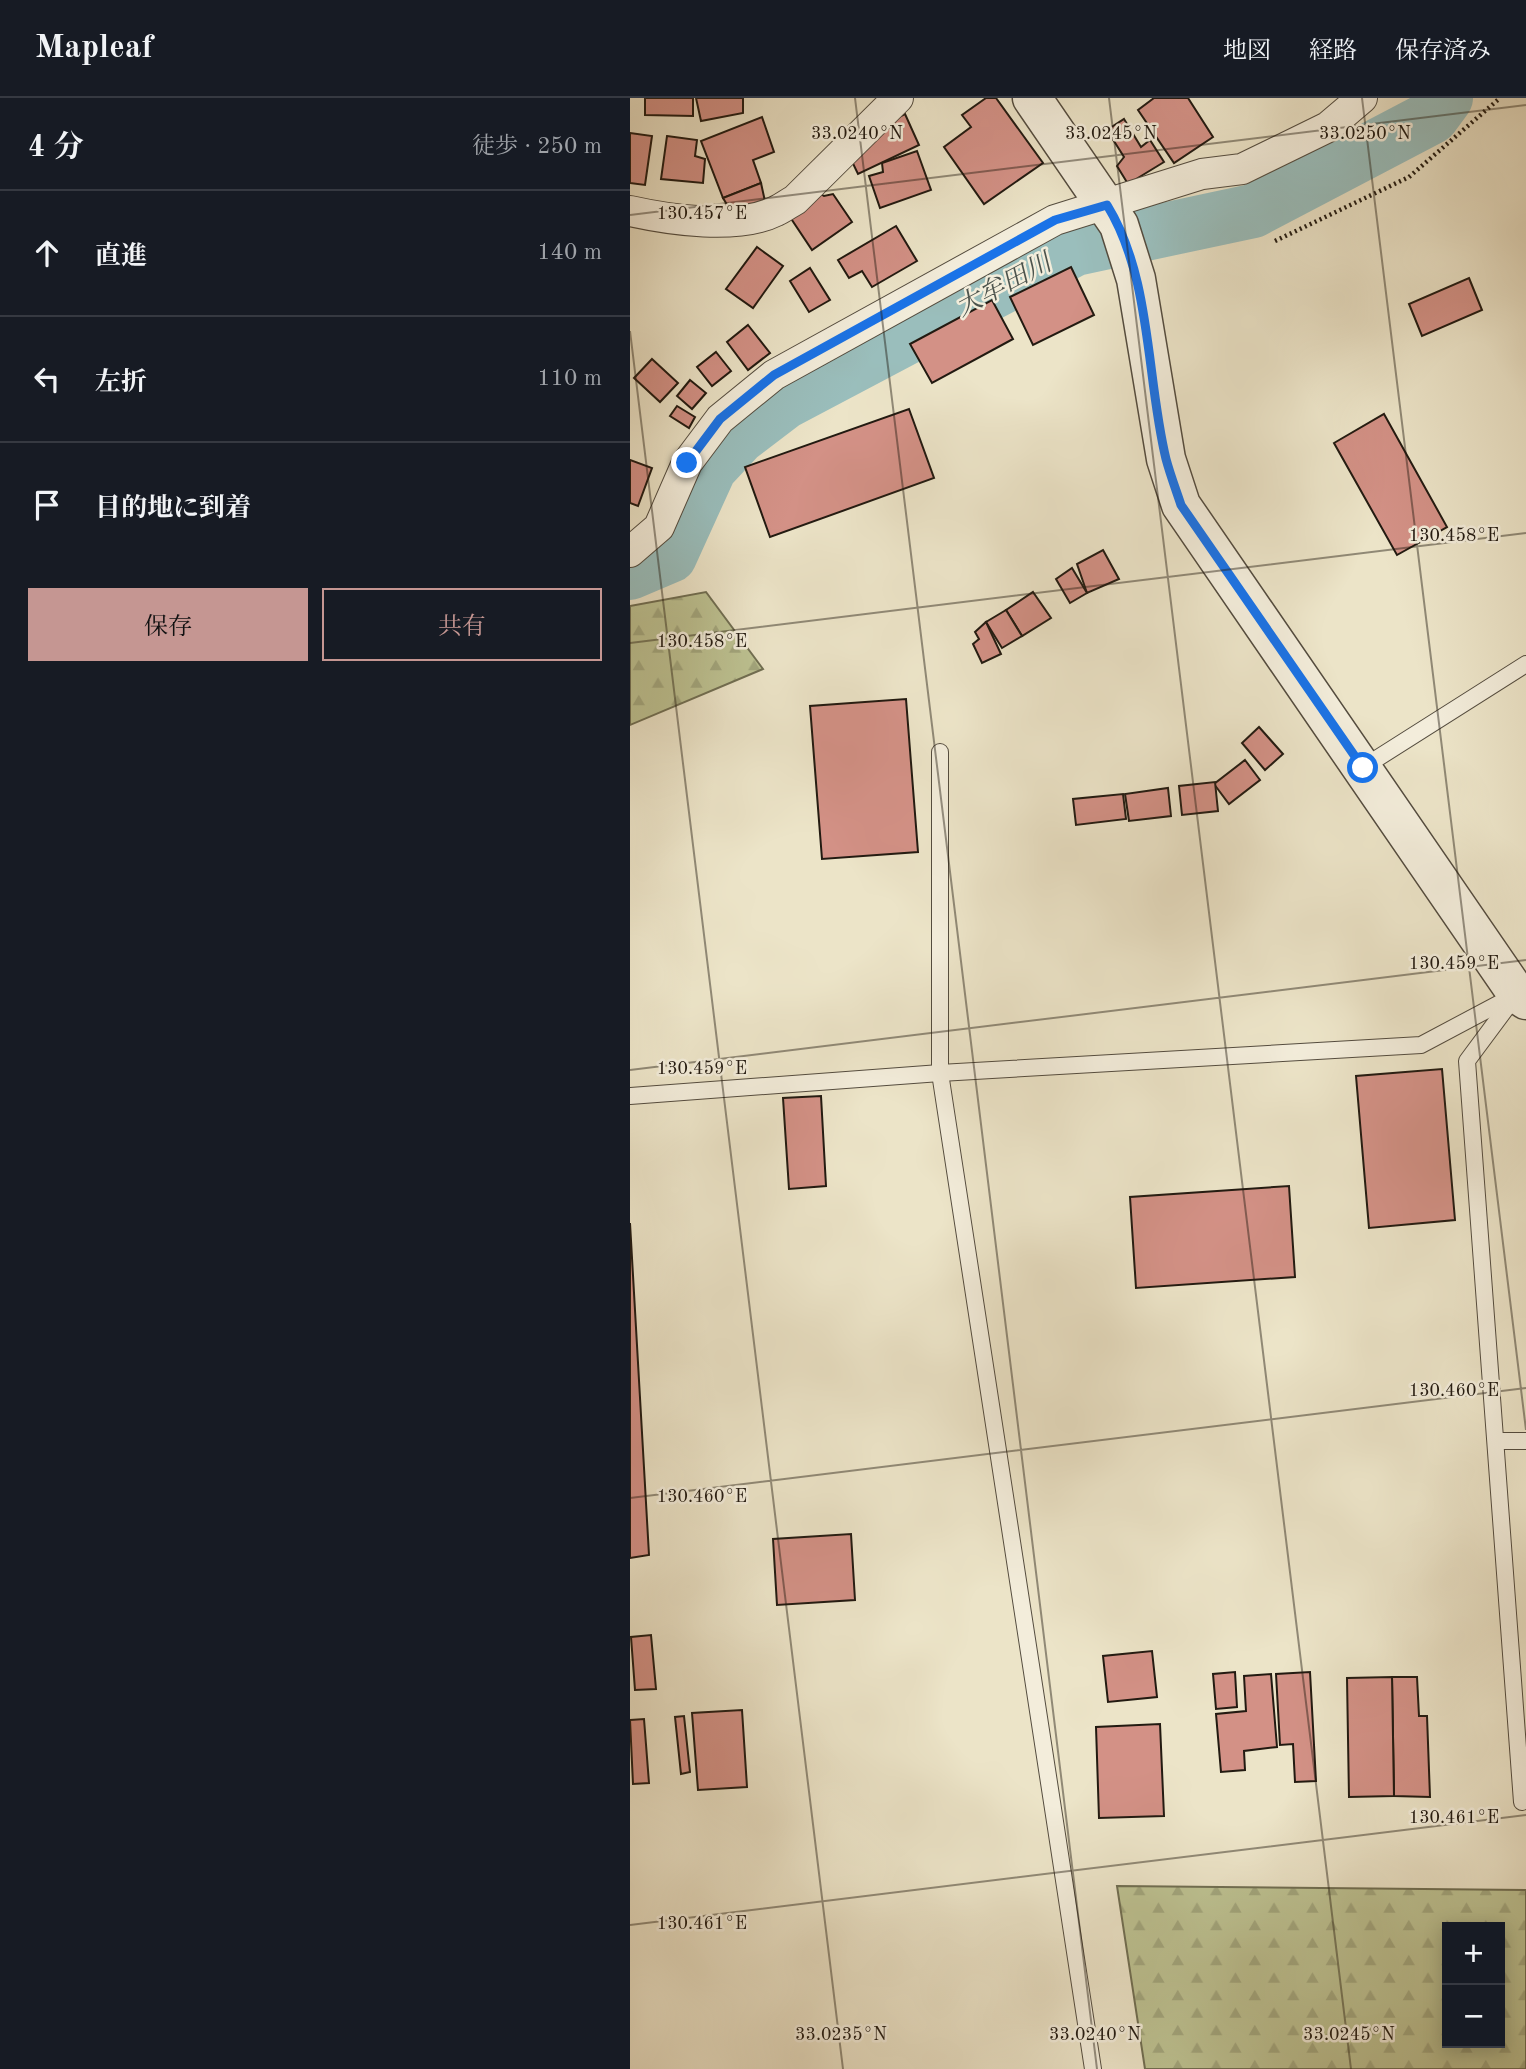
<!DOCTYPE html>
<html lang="ja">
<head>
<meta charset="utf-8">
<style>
  :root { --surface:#171b24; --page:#20242c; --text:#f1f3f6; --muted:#9ea1a6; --line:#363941; --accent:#c59692 }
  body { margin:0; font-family:"Old Standard TT","Noto Serif JP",serif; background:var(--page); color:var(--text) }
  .controls { position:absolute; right:21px; bottom:21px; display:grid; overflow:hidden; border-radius:0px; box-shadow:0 4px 18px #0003 }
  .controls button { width:63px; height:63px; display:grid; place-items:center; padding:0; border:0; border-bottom:2px solid var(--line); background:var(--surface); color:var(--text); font:35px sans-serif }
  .stop { position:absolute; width:21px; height:21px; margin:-16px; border:5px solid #1a73e8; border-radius:50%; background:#fff }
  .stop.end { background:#1a73e8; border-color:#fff; box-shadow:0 2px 7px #0008 }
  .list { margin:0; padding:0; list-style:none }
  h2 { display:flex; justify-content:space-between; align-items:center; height:91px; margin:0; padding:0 28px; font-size:30px }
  h2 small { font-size:23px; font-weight:400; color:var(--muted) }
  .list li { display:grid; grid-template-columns:46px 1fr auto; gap:21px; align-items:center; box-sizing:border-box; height:126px; padding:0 28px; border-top:2px solid var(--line) }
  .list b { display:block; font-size:26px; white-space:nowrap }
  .list em { font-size:23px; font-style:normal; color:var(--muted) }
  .actions { display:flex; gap:14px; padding:21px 28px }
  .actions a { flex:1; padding:16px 0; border:2px solid var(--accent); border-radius:0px; text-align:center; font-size:24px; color:var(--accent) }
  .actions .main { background:var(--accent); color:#111 }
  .icon { flex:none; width:38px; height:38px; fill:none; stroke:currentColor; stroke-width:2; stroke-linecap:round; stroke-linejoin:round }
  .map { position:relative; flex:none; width:896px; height:1971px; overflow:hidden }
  header { display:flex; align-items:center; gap:42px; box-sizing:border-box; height:98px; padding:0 35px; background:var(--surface); border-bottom:2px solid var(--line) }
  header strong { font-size:33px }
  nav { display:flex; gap:38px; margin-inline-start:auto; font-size:24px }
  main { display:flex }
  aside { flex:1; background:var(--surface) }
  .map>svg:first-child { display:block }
</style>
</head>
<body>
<header>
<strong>Mapleaf</strong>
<nav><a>地図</a><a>経路</a><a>保存済み</a></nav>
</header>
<main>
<aside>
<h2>4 分<small>徒歩 · 250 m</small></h2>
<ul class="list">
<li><svg class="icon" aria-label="ahead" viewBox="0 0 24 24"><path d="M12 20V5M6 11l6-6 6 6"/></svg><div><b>直進</b></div><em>140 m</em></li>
<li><svg class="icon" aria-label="left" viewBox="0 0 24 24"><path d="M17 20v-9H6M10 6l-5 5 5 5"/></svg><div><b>左折</b></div><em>110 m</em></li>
<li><svg class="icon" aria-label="arrive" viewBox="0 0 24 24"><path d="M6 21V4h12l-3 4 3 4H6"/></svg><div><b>目的地に到着</b></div></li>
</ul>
<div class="actions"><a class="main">保存</a><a>共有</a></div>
</aside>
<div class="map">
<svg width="896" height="1971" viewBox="0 0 896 1971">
  <defs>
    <pattern id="forest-firs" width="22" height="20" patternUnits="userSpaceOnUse" patternTransform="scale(1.75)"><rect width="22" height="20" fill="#bdc292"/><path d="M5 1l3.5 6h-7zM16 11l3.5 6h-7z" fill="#a2a67d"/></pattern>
  </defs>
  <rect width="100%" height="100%" fill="#ece4c8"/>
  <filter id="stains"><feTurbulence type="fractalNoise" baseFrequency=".00286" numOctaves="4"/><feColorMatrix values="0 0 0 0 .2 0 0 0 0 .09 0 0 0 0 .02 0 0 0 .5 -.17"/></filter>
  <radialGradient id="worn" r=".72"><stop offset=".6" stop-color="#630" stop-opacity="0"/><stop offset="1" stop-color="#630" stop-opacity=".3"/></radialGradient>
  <g fill="url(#forest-firs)" stroke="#706e52" stroke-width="2" fill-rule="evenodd">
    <polygon points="76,494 133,571 0,627 0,508"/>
    <path d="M487 1788 896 1792V1971H515ZM817 1829H870V1945H817Z"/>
  </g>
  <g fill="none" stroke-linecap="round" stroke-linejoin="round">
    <polyline stroke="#9abebc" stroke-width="54" points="0,475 40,458 80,370 109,339 155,304 445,151 623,113 802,19 816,0"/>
  </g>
  <g fill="#d39186" stroke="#221a11" stroke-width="2">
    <polygon points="15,0 63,0 63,18 15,17"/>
    <polygon points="66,0 113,0 113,15 71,23"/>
    <polygon points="356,0 366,0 413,65 354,106 314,49 341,29 332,17"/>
    <polygon points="558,0 583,39 544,65 508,12 524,0"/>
    <polygon points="275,16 289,47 228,76 217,53 240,33"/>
    <polygon points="132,19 144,54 123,62 131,85 93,100 71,43"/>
    <polygon points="494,21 511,49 520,42 534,64 498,86 487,68 494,59 477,32"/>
    <polygon points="0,35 22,38 15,87 0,85"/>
    <polygon points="37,38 67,42 65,58 75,61 73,85 31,81"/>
    <polygon points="287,53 301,92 250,110 239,78 253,74 252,65"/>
    <polygon points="131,85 136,108 105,120 93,100"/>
    <polygon points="189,95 194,98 203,96 222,124 182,152 158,116"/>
    <polygon points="266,128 287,163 242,189 232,173 219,180 208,162"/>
    <polygon points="127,149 153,168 123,210 96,191"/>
    <polygon points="441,169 464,217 403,247 380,199"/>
    <polygon points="180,170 200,202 179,214 160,183"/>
    <polygon points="839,180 852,212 792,238 779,206"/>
    <polygon points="362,202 383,241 302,285 280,246"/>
    <polygon points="118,227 140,255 118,272 97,244"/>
    <polygon points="86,254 101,273 82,288 67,269"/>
    <polygon points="22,261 48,285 30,304 4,280"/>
    <polygon points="60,282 76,295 62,311 47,298"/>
    <polygon points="47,308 65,319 59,330 40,318"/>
    <polygon points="279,311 304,380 140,439 115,369"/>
    <polygon points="754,316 817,429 767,457 704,345"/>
    <polygon points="0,362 22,370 8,408 0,405"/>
    <polygon points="473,452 489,481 457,495 447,466"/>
    <polygon points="442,470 457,495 440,505 426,481"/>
    <polygon points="403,494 421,520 392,538 376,512"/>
    <polygon points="376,512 392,538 372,550 356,524"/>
    <polygon points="356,524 371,556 352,565 343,546 349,541 345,534"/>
    <polygon points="276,601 288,754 192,761 180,608"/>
    <polygon points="629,629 653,656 635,672 612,645"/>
    <polygon points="615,662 630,682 599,706 584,686"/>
    <polygon points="585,684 588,713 552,717 549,688"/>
    <polygon points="538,690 541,718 499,723 495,696"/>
    <polygon points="493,696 496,721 446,727 443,701"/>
    <polygon points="812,971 825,1122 739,1130 726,978"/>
    <polygon points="191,998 196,1088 159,1091 153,1000"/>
    <polygon points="659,1088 665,1179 506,1190 500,1099"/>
    <polygon points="0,1125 19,1457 0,1460"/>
    <polygon points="221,1436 225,1502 147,1507 143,1441"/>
    <polygon points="21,1537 26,1591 5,1592 1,1539"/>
    <polygon points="522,1553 527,1599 478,1604 473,1558"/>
    <polygon points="605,1574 607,1609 586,1611 583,1576"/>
    <polygon points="680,1574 686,1683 665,1684 663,1646 650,1647 646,1576"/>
    <polygon points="641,1576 647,1649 614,1653 615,1672 591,1674 586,1616 616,1613 614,1578"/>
    <polygon points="762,1579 787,1579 789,1618 797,1618 800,1699 764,1698"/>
    <polygon points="762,1579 764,1698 719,1699 717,1580"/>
    <polygon points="112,1612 117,1689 68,1692 62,1615"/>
    <polygon points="54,1618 60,1674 51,1676 45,1619"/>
    <polygon points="14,1621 19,1685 3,1686 0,1622"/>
    <polygon points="530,1626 534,1718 469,1720 466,1629"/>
  </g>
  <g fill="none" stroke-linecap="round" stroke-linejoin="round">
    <defs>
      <g id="service">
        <polyline points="310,654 310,975 463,1971"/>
        <polyline points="732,670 896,566"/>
        <polyline points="883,901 837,963 892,1704"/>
        <polyline points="0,998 310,975 791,947 887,896"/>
        <polyline points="866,1343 896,1343"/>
      </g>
      <g id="minor">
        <path d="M0 113C40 122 108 132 146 113 153 110 159 105 165 102L268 0"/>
        <polyline points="0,454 29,429 57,365 90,321 144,277 425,122 572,76 612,71 698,29 732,0"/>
      </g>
      <polyline id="tertiary" points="402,0 489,127 506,181 536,361 551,407 887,896 896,902"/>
    </defs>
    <use href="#service" stroke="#544c3f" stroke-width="18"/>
    <use href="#minor" stroke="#544c3f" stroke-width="32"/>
    <use href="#tertiary" stroke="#544c3f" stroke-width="41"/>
    <polyline stroke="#221a11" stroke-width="4.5" stroke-dasharray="2 3.5" stroke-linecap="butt" points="645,143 779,79 870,0"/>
    <use href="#service" stroke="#f3eddb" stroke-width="16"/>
    <use href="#minor" stroke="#f3eddb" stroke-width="30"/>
    <use href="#tertiary" stroke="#f3eddb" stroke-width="38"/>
  </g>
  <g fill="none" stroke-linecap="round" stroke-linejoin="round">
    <path stroke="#1a73e8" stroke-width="9" d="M57 365 90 321 144 277 425 122 477 107C522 180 516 279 536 361 540 376 546 392 551 407L733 670"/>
  </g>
  <path fill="none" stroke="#221a11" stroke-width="2" stroke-opacity="0.45" d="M225 0 467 1971M479 0 721 1971M732 0 896 1332M0 117 896 7M0 233 213 1971M0 545 896 435M0 972 896 862M0 1400 896 1290M0 1827 896 1717"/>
  <g text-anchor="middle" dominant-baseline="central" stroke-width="5" stroke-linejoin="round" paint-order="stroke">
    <g font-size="26" font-style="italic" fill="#4c534d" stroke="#f3eddb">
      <text transform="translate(374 188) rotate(-28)">大牟田川</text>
    </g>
  </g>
  <g font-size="18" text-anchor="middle" fill="#221a11" stroke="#f3eddb" stroke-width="5" stroke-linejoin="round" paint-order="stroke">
    <text x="227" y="41">33.0240°N</text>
    <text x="481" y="41">33.0245°N</text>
    <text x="735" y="41">33.0250°N</text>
    <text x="72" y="121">130.457°E</text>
    <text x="824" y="443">130.458°E</text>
    <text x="72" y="549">130.458°E</text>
    <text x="824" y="871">130.459°E</text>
    <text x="72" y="976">130.459°E</text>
    <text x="824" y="1298">130.460°E</text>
    <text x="72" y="1404">130.460°E</text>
    <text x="824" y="1725">130.461°E</text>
    <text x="72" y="1831">130.461°E</text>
    <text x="211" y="1942">33.0235°N</text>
    <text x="465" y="1942">33.0240°N</text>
    <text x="719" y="1942">33.0245°N</text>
  </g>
  <rect width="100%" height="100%" filter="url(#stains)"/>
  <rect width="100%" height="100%" fill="url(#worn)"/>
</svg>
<div class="controls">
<button>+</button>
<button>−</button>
</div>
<div class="stop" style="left:733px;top:670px"></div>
<div class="stop end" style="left:57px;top:365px"></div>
</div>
</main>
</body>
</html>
